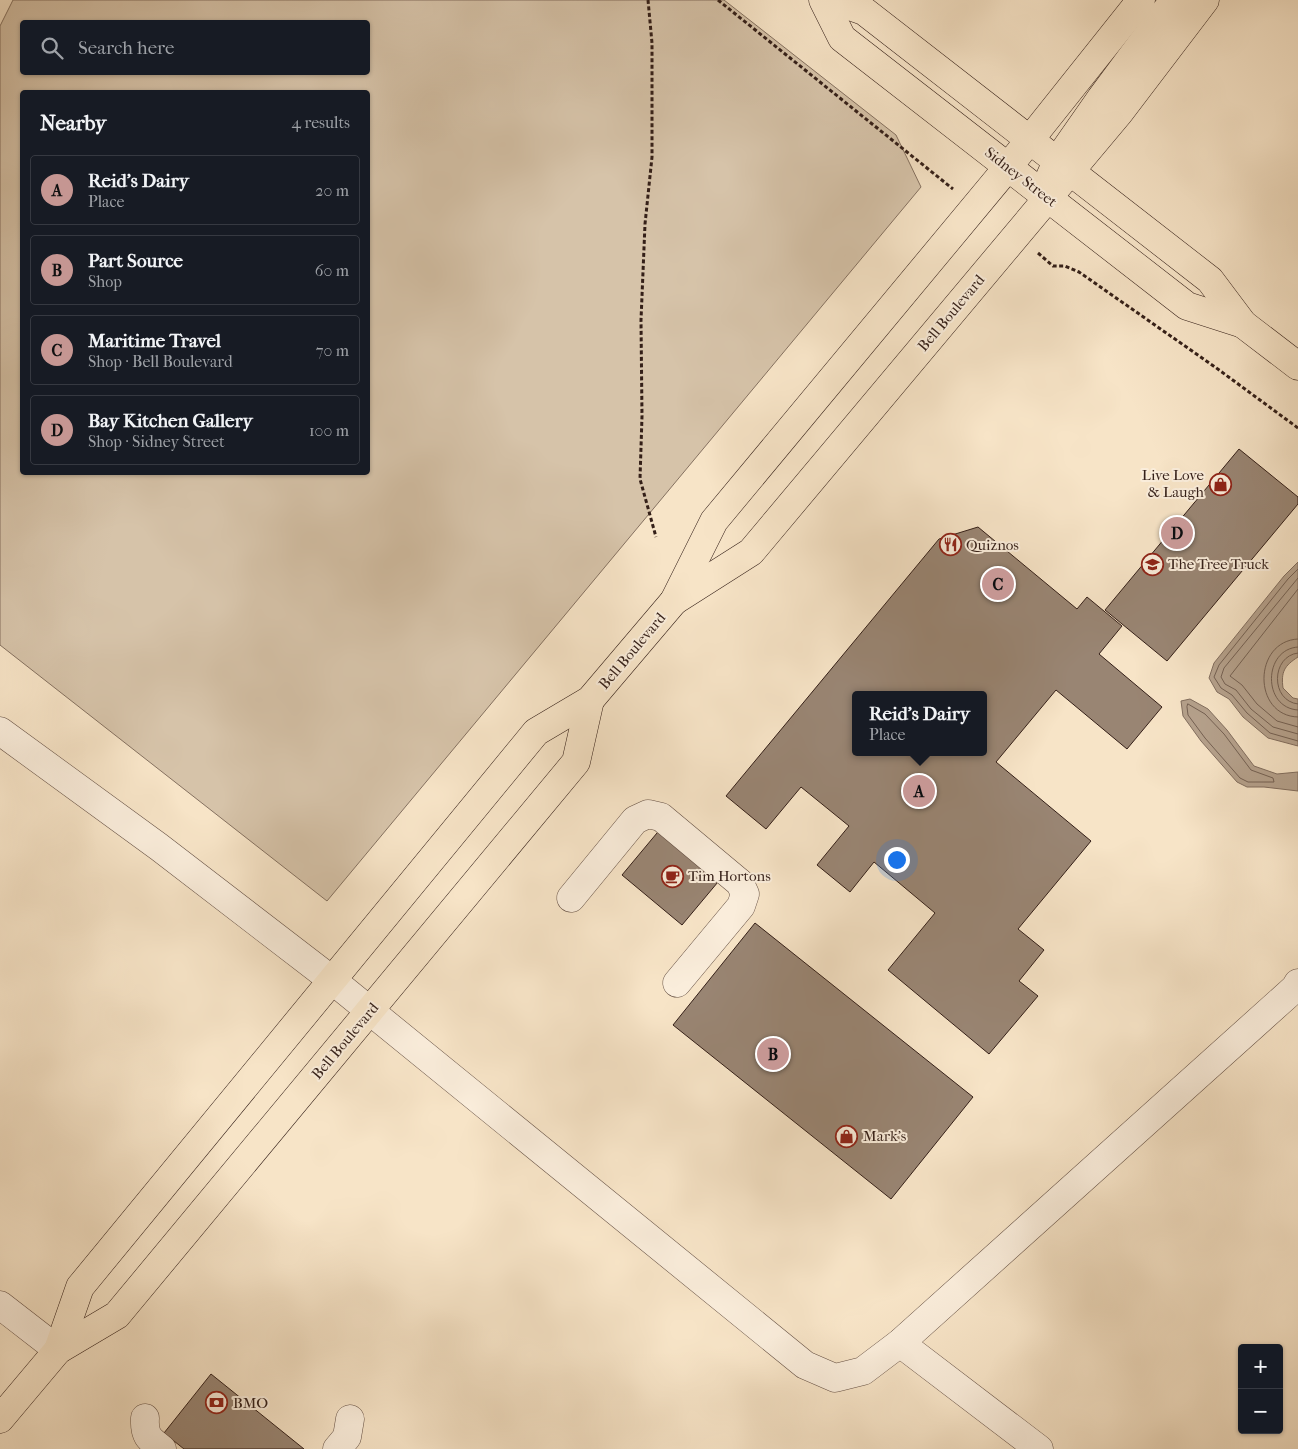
<!DOCTYPE html>
<html lang="en">
<head>
<meta charset="utf-8">
<style>
  :root { --surface:#171b24; --page:#20242c; --text:#f1f3f6; --muted:#9ea1a6; --line:#363941; --accent:#c59692 }
  body { margin:0; font-family:"IM FELL French Canon",serif; background:var(--page); color:var(--text) }
  .controls { position:absolute; right:15px; bottom:15px; display:grid; overflow:hidden; border-radius:5px; box-shadow:0 1px 4px #0004 }
  .controls button { width:45px; height:45px; display:grid; place-items:center; padding:0; border:0; border-bottom:1px solid var(--line); background:var(--surface); color:var(--text); font:25px sans-serif }
  .you { position:absolute; left:896px; top:859px; width:18px; height:18px; margin:-12px; border:4px solid #fff; border-radius:50%; background:#1a73e8; box-shadow:0 0 0 8px #1a73e833 }
  .badge { display:grid; place-items:center; width:32px; height:32px; border-radius:50%; background:var(--accent); color:#111; font-size:16px; font-weight:700 }
  .pin { position:absolute; translate:-50% -50%; border:2px solid #fff; box-shadow:0 1px 5px #0006 }
  .popup { position:absolute; left:852px; top:691px; width:135px; height:65px; box-sizing:border-box; display:grid; place-content:center; border-radius:5px; background:var(--surface); filter:drop-shadow(0 1px 4px #0005); font-size:16px; white-space:nowrap; color:var(--muted) }
  .popup b { font-size:19px; color:var(--text) }
  .popup::after { content:''; position:absolute; left:50%; top:100%; margin-left:-10px; border:10px solid transparent; border-top-color:var(--surface) }
  .list { margin:0; padding:0; list-style:none }
  h2 { display:flex; justify-content:space-between; align-items:center; height:65px; margin:0; padding:0 20px; font-size:21px }
  h2 small { font-size:16px; font-weight:400; color:var(--muted) }
  .list li { display:grid; grid-template-columns:32px 1fr auto; gap:15px; align-items:center; box-sizing:border-box; height:70px; margin:0 10px 10px; padding:0 10px; border:1px solid var(--line); border-radius:5px }
  .list b { display:block; font-size:19px; white-space:nowrap }
  .list p { margin:0; font-size:16px; white-space:nowrap; color:var(--muted) }
  .list em { font-size:16px; font-style:normal; color:var(--muted) }
  .icon { flex:none; width:28px; height:28px; fill:none; stroke:currentColor; stroke-width:2; stroke-linecap:round; stroke-linejoin:round }
  .map { position:relative; flex:none; width:1298px; height:1449px; overflow:hidden }
  .search { position:absolute; background:var(--surface); box-shadow:0 1px 4px #0004; left:20px; top:20px; width:350px; height:55px; display:flex; align-items:center; gap:12px; box-sizing:border-box; padding:0 18px; border-radius:5px; color:var(--muted); font-size:19px }
  .panel { position:absolute; background:var(--surface); box-shadow:0 1px 4px #0004; left:20px; top:90px; width:350px; height:385px; border-radius:5px }
  .map>svg:first-child { display:block }
</style>
</head>
<body>
<div class="map">
<svg width="1298" height="1449" viewBox="0 0 1298 1449">
  <rect width="100%" height="100%" fill="#f7e4c7"/>
  <filter id="stains"><feTurbulence type="fractalNoise" baseFrequency=".004" numOctaves="4"/><feColorMatrix values="0 0 0 0 .2 0 0 0 0 .09 0 0 0 0 .02 0 0 0 .5 -.17"/></filter>
  <radialGradient id="worn" r=".72"><stop offset=".6" stop-color="#630" stop-opacity="0"/><stop offset="1" stop-color="#630" stop-opacity=".3"/></radialGradient>
  <path fill="#d6c3a9" stroke="#857160" fill-rule="evenodd" d="M13 0H724L896 135 921 187 327 901 0 645V26ZM22 22H368V72H22ZM22 92H368V472H22Z"/>
  <g fill="#b5a18c" stroke="#816d5e">
    <path d="M1298 562V657C1284 666 1281 672 1283 688L1293 698 1298 699V746L1268 738 1243 717 1229 699 1217 692 1209 678 1214 663 1284 576Z"/>
    <polygon points="1190,699 1208,709 1227,730 1254,766 1277,774 1298,772 1298,791 1264,787 1247,787 1237,782 1201,741 1183,716 1181,701"/>
  </g>
  <g fill="none" stroke-linecap="round" stroke-linejoin="round">
    <g stroke="#746052" stroke-width="1">
      <polyline points="1298,569 1288,579 1219,665 1214,677 1221,688 1232,695 1247,713 1270,733 1298,741"/>
      <polyline points="1298,578 1224,668 1221,677 1225,684 1236,690 1251,709 1273,727 1298,734"/>
      <polyline points="1298,589 1230,676 1242,685 1257,704 1277,721 1298,727"/>
      <path d="M1298 639C1253 641 1252 716 1298 717"/>
      <path d="M1298 647C1263 649 1262 708 1298 710"/>
      <path d="M1298 653C1271 656 1270 701 1298 704"/>
      <polygon points="1188,704 1205,714 1224,734 1251,770 1273,778 1274,782 1248,782 1240,778 1205,738 1188,715 1187,707"/>
    </g>
  </g>
  <g fill="#998573" stroke="#341f18" fill-rule="evenodd">
    <polygon points="1239,449 1298,497 1298,504 1167,661 1105,610"/>
    <path d="M978 527 1077 609 1087 597 1122 626 1099 654 1162 707 1127 749 1056 690 996 762 1091 841 1018 929 1044 950 1019 981 1038 996 989 1054 888 970 935 913 874 862 850 892 817 865 849 826 801 787 766 829 726 796 939 539ZM855 695H983V752H855Z"/>
    <polygon points="662,827 723,876 682,925 622,875"/>
    <polygon points="755,923 973,1097 891,1199 673,1025"/>
    <polygon points="211,1374 304,1449 184,1449 164,1433"/>
  </g>
  <g fill="none" stroke-linecap="round" stroke-linejoin="round">
    <defs>
      <g id="minor">
        <polyline points="0,731 159,847 332,980 805,1365 835,1378 863,1371 900,1343 1295,988 1298,983"/>
        <polyline points="571,898 635,820 648,814 661,817 740,883 745,894 741,906 677,983"/>
        <polyline points="0,1305 58,1350"/>
        <polyline points="900,1343 1039,1449"/>
        <path d="M145 1418C144 1436 149 1439 162 1449"/>
        <polyline points="337,1449 347,1437 350,1419"/>
      </g>
      <g id="major">
        <polyline points="823,0 842,38 1187,306 1243,324"/>
        <polyline points="833,0 864,11 1210,280 1243,324 1298,366"/>
        <polyline points="1050,177 1057,161 1101,98 1174,0"/>
        <polyline points="674,601 751,552 1119,113 1205,0"/>
        <polyline points="58,1350 80,1287 536,732 590,700 674,601 714,521 1008,167 1141,0"/>
        <polyline points="0,1419 58,1350 117,1315 576,762 590,700"/>
      </g>
    </defs>
    <use href="#minor" stroke="#655044" stroke-width="29"/>
    <use href="#major" stroke="#341f18" stroke-width="29"/>
    <g stroke="#341f18" stroke-width="3" stroke-dasharray="4 2.5" stroke-linecap="butt">
      <polyline points="648,0 652,43 652,157 645,224 641,320 642,416 640,479 656,537"/>
      <polyline points="718,0 953,189"/>
      <polyline points="1038,253 1053,266 1065,266 1079,272 1215,367 1298,428"/>
    </g>
    <use href="#minor" stroke="#faeddb" stroke-width="28"/>
    <use href="#major" stroke="#f7e4c7" stroke-width="28"/>
  </g>
  <defs>
    <symbol id="shop-ring" viewBox="-11 -11 22 22"><circle r="9.5" fill="#faeddb" stroke="#8f2418" stroke-width="1.5"/><path d="M-5-2.5h2.3a2.7 3.5 0 0 1 5.4 0H5L5.5 6h-11ZM-1.5-2.5h3a1.5 2.3 0 0 0-3 0Z" fill="#8f2418"/></symbol>
    <symbol id="restaurant-ring" viewBox="-11 -11 22 22"><circle r="9.5" fill="#faeddb" stroke="#8f2418" stroke-width="1.5"/><path d="M-5-6h1v4h1v-4h1v4h1v-4h1v5L-1.5 .5V6h-2V.5L-5-1ZM5-6V6H3V1.5H1.5Q1.5-4 5-6Z" fill="#8f2418"/></symbol>
    <symbol id="school-ring" viewBox="-11 -11 22 22"><circle r="9.5" fill="#faeddb" stroke="#8f2418" stroke-width="1.5"/><path d="M0-5L7-2L0 1L-7-2ZM-4 1L0 2.5L4 1V4Q0 6-4 4Z" fill="#8f2418"/></symbol>
    <symbol id="cafe-ring" viewBox="-11 -11 22 22"><circle r="9.5" fill="#faeddb" stroke="#8f2418" stroke-width="1.5"/><path d="M-5.5-4.5H6V0H3Q3 3.5 0 3.5H-2.5Q-5.5 3.5-5.5 0ZM3-3.2v2h1.7v-2ZM-6 4.5H4V6H-6Z" fill="#8f2418"/></symbol>
    <symbol id="bank-ring" viewBox="-11 -11 22 22"><circle r="9.5" fill="#faeddb" stroke="#8f2418" stroke-width="1.5"/><path d="M-6-4H6V4H-6ZM0-2.3a2.3 2.3 0 1 0 0 4.6a2.3 2.3 0 1 0 0-4.6Z" fill="#8f2418"/></symbol>
  </defs>
  <g fill-rule="evenodd">
    <use href="#shop-ring" x="1208" y="472" width="25" height="25"/>
    <use href="#restaurant-ring" x="938" y="532" width="25" height="25"/>
    <use href="#school-ring" x="1140" y="552" width="25" height="25"/>
    <use href="#cafe-ring" x="660" y="864" width="25" height="25"/>
    <use href="#shop-ring" x="834" y="1124" width="25" height="25"/>
    <use href="#bank-ring" x="204" y="1390" width="25" height="25"/>
  </g>
  <g text-anchor="middle" dominant-baseline="central" stroke-width="4" stroke-linejoin="round" paint-order="stroke">
    <g font-size="15" fill="#341f18" stroke="#faeddb">
      <text transform="translate(1021 177) rotate(38)">Sidney Street</text>
      <text transform="translate(951 313) rotate(-50)">Bell Boulevard</text>
      <text transform="translate(632 651) rotate(-50)">Bell Boulevard</text>
      <text transform="translate(345 1041) rotate(-50)">Bell Boulevard</text>
    </g>
    <g font-size="15" fill="#341f18" stroke="#faeddb" text-anchor="start">
      <text x="1204" y="475" text-anchor="end">Live Love<tspan x="1204" dy="17">&amp; Laugh</tspan></text>
      <text x="966" y="545">Quiznos</text>
      <text x="1168" y="564">The Tree Truck</text>
      <text x="688" y="876">Tim Hortons</text>
      <text x="863" y="1136">Mark's</text>
      <text x="233" y="1403">BMO</text>
    </g>
  </g>
  <rect width="100%" height="100%" filter="url(#stains)"/>
  <rect width="100%" height="100%" fill="url(#worn)"/>
</svg>
<div class="controls">
<button>+</button>
<button>−</button>
</div>
<div class="you"></div>
<div class="pin badge" style="left:919px;top:791px">A</div>
<div class="popup"><b>Reid's Dairy</b>Place</div>
<div class="pin badge" style="left:773px;top:1054px">B</div>
<div class="pin badge" style="left:998px;top:584px">C</div>
<div class="pin badge" style="left:1177px;top:533px">D</div>
<div class="search"><svg class="icon" aria-label="search" viewBox="0 0 24 24"><circle cx="10" cy="10" r="6"/><path d="M15 15l6 6"/></svg>Search here</div>
<section class="panel">
<h2>Nearby<small>4 results</small></h2>
<ul class="list">
<li><span class="badge">A</span><div><b>Reid's Dairy</b><p>Place</p></div><em>20 m</em></li>
<li><span class="badge">B</span><div><b>Part Source</b><p>Shop</p></div><em>60 m</em></li>
<li><span class="badge">C</span><div><b>Maritime Travel</b><p>Shop · Bell Boulevard</p></div><em>70 m</em></li>
<li><span class="badge">D</span><div><b>Bay Kitchen Gallery</b><p>Shop · Sidney Street</p></div><em>100 m</em></li>
</ul>
</section>
</div>
</body>
</html>
